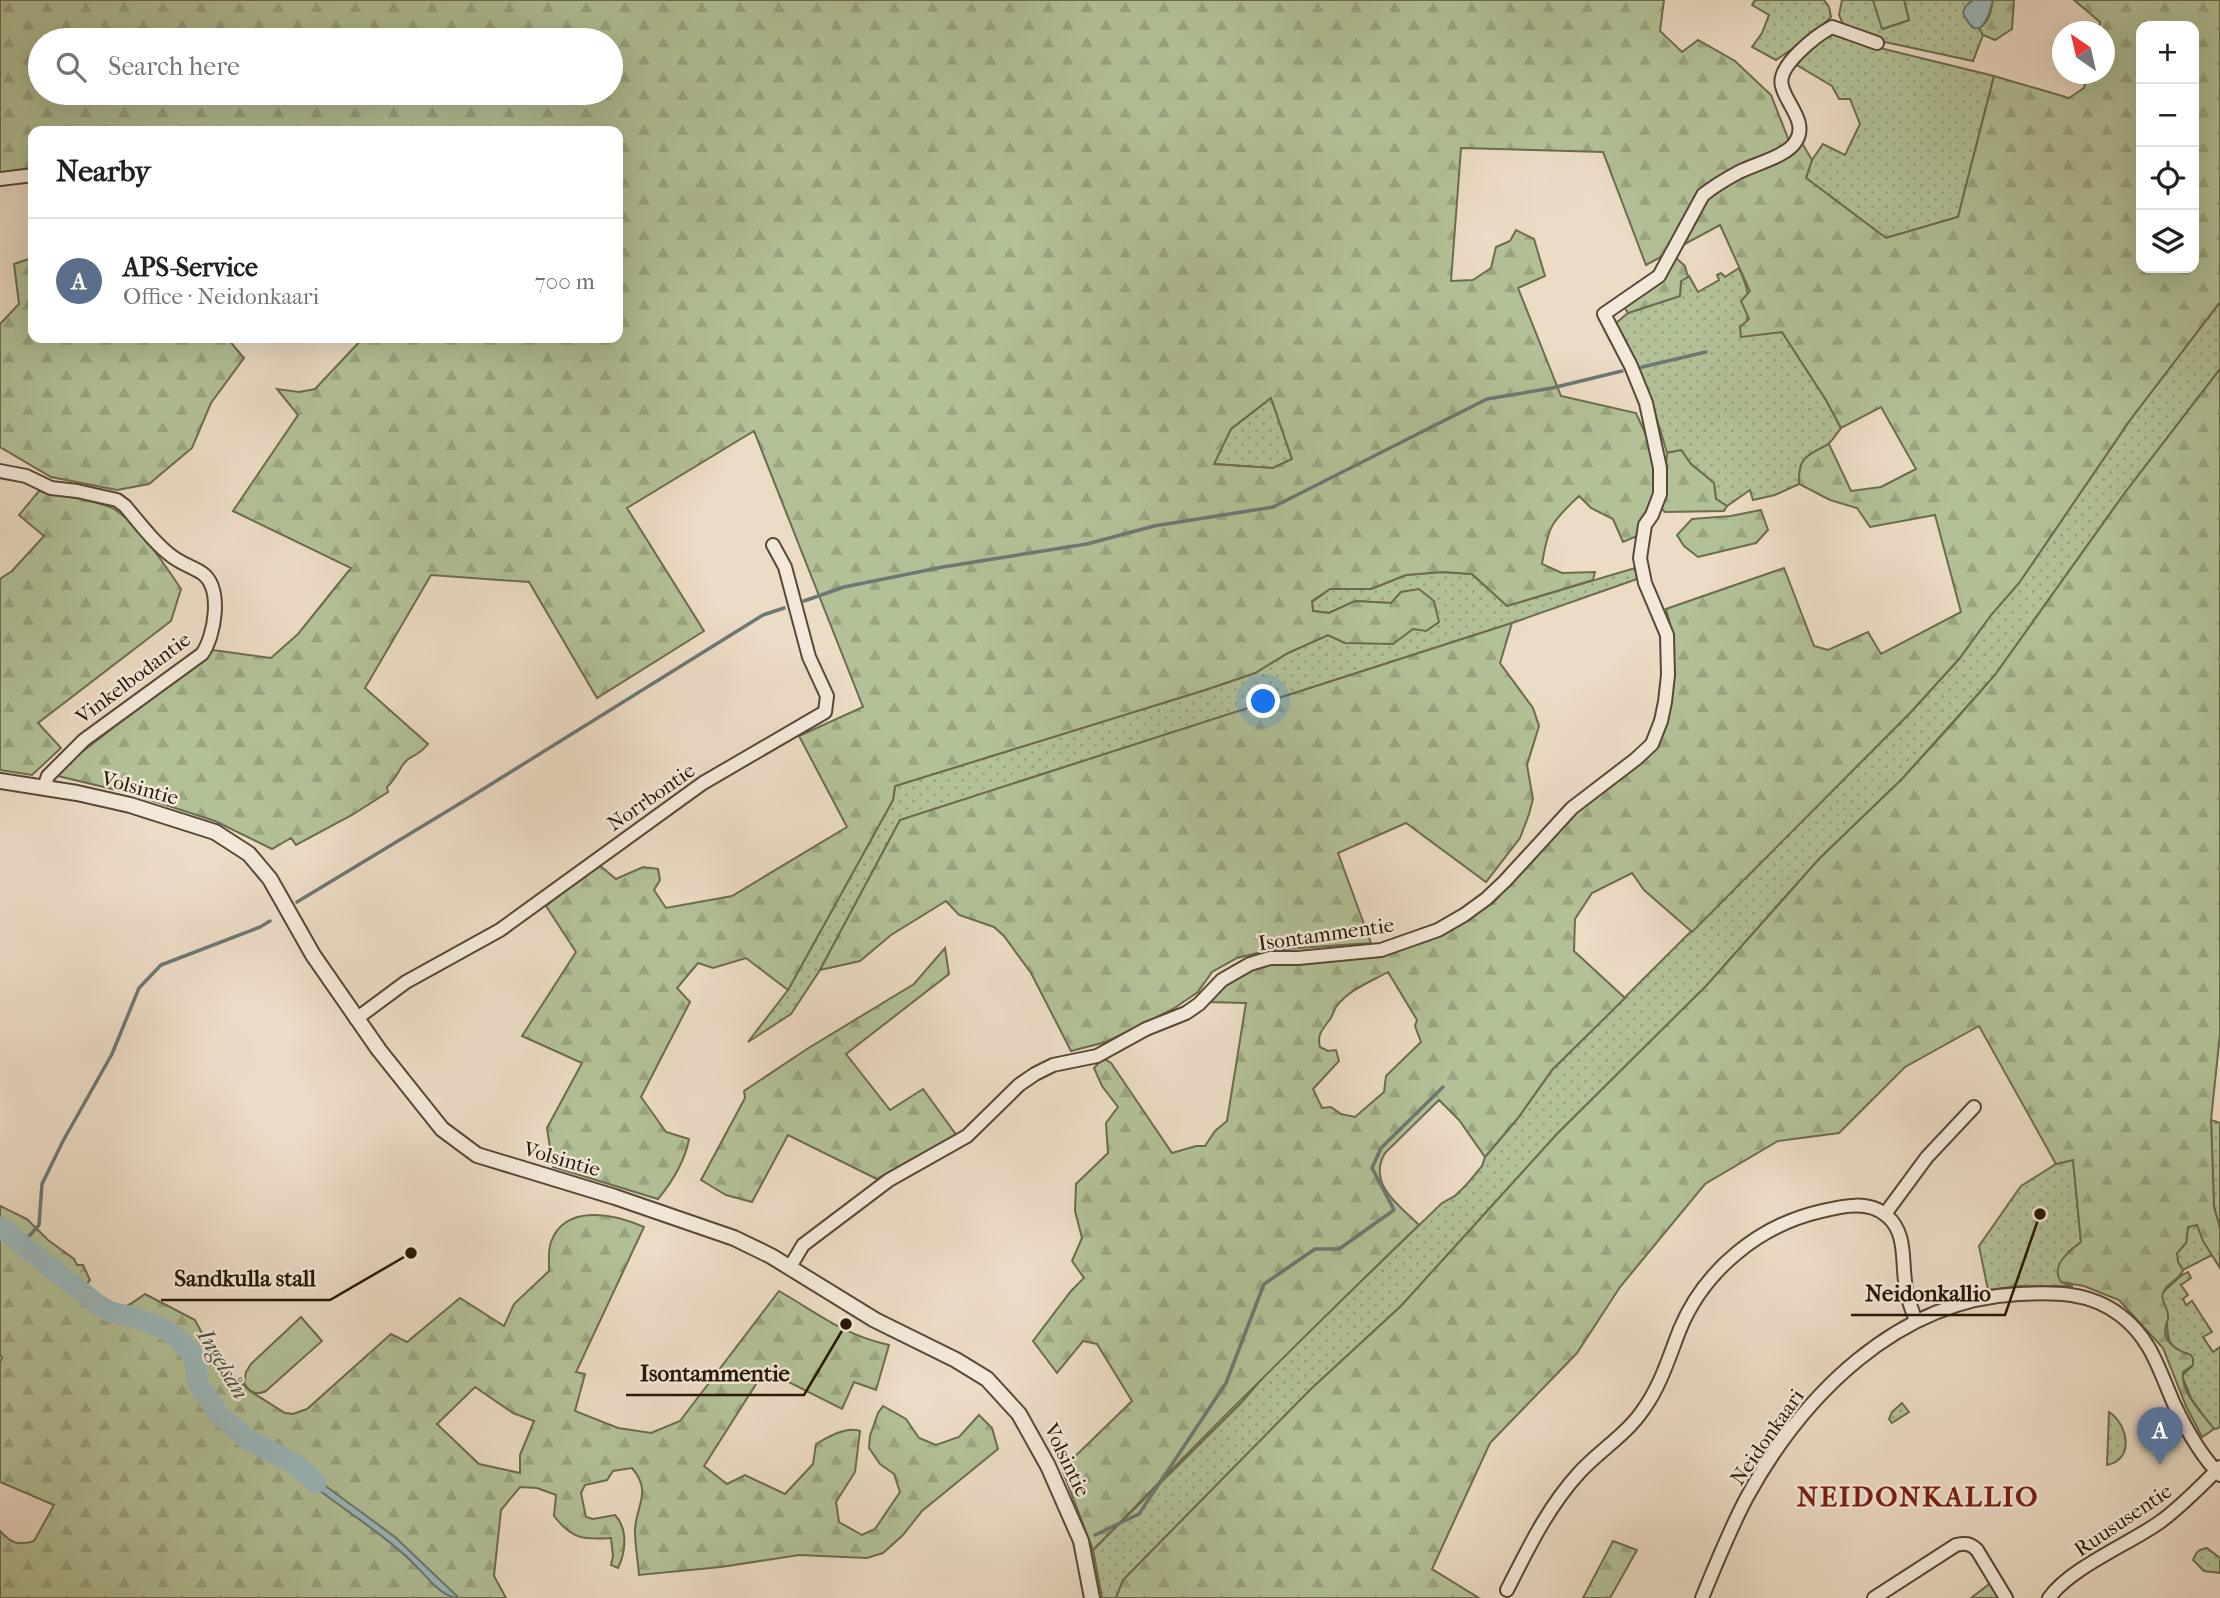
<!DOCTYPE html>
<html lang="en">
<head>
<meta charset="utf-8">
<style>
  :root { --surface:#fff; --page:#f2f2f2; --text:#202124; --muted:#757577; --line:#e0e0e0; --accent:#8f2418 }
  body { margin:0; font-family:"IM FELL French Canon",serif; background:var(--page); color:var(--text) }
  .controls { position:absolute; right:21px; top:21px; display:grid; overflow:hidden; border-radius:14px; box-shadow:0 7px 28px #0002 }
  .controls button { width:63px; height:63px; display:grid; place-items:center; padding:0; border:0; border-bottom:2px solid var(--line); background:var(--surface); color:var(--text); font:35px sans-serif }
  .compass { position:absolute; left:2052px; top:21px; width:63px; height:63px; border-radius:50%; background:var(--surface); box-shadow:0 7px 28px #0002; rotate:326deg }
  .you { position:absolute; left:1264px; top:702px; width:24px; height:24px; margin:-18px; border:5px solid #fff; border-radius:50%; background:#1a73e8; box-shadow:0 0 0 10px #1a73e833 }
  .badge { display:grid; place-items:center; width:46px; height:46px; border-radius:50%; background:var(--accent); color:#fff; font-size:23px; font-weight:700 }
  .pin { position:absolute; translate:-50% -58px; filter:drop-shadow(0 2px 4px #0008) }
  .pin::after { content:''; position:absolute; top:37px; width:24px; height:21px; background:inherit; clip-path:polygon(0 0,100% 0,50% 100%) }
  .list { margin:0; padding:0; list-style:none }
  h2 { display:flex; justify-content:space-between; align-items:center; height:91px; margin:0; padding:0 28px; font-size:30px }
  h2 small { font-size:23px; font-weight:400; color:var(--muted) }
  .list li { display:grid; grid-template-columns:46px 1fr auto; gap:21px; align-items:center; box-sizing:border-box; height:126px; padding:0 28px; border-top:2px solid var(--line) }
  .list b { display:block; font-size:26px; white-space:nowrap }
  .list p { margin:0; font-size:23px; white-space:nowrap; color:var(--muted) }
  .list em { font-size:23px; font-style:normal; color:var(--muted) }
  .icon { flex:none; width:38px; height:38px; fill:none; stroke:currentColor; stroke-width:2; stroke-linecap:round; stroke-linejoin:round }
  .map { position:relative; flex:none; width:2220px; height:1598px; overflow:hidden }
  .search { position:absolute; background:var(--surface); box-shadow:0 7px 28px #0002; left:28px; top:28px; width:595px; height:77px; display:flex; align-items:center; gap:18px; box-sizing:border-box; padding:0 24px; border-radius:38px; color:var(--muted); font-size:26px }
  .panel { position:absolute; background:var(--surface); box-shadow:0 7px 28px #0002; left:28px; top:126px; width:595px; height:217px; border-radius:14px }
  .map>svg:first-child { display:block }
</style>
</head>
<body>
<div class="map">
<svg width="2220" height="1598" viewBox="0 0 2220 1598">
  <defs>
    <pattern id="grass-dots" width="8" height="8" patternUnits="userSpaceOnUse" patternTransform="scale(1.75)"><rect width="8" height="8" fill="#b3c198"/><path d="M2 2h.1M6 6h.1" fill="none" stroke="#9aa582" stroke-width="1.8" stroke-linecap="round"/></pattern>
    <pattern id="forest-firs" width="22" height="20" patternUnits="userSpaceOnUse" patternTransform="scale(1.75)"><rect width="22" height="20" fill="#b3c198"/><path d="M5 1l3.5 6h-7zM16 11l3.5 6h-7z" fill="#9aa582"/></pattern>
  </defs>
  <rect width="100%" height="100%" fill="#ecdbc5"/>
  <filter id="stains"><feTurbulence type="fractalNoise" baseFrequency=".00286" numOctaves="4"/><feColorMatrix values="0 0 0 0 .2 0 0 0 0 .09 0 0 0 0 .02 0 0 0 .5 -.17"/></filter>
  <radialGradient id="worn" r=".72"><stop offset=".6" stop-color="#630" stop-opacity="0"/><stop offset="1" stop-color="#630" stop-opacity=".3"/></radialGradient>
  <g fill="url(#grass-dots)" stroke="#6c6c4f" stroke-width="2">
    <polygon points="1755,0 1824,0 1829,7 1831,17 1810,37 1776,60 1752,47 1762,33 1769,15 1752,5"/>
    <polygon points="1842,0 1873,0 1883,29 1909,20 1904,0 1973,0 1965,7 1972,27 1979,28 1983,35 1973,61 1885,42 1843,24 1839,15"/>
    <path d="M1842 33 1872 46 1994 76 1958 217 1886 238 1806 178 1812 160 1823 144 1845 155 1860 124 1850 99H1839L1832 86 1795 64C1810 48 1819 35 1842 33Z"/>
    <path d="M1739 268C1751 295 1754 310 1741 336L1782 332 1826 400 1841 428C1836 434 1832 442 1826 446 1806 458 1798 457 1799 484L1775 495 1753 500 1750 490 1727 506 1716 499 1714 483 1691 464 1681 450 1667 453C1654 407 1640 365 1616 323L1628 313 1680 296 1681 281 1689 276 1698 292 1719 280 1717 275 1721 273 1725 277Z"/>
    <polygon points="2220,302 2220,369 2124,494 1995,675 1902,779 1819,859 1707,985 1557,1134 1401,1306 1311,1389 1123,1580 1116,1598 1102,1598 1093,1550 1242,1402 1272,1367 1442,1203 1455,1196 1468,1183 1482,1166 1485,1157 1518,1118 1552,1070 1909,714 1959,659 1991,615 2019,583 2130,420"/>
    <polygon points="1271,398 1292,459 1273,468 1213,464 1231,429"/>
    <polygon points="1635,568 1637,579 1512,623 900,820 820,970 791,1014 748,1042 788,990 893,800 895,786 1205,690 1255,673 1288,653 1328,635 1345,643 1392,603 1356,601 1329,613 1313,611 1312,602 1330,589 1371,589 1406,575 1442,572 1472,574 1507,606"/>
    <polygon points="2211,1120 2220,1123 2220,1228 2214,1207"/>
    <polygon points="2073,1160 2081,1242 2068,1252 2061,1282 2073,1286 2020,1286 1988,1290 1979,1246 2021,1186 2056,1164"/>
    <polygon points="2197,1225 2212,1255 2183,1270 2178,1262 2177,1253 2186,1243 2188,1227"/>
    <path d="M2188 1272 2191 1278 2181 1285 2188 1295 2183 1299 2186 1305 2192 1301 2212 1332 2203 1337 2213 1352 2220 1347V1427L2216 1429 2212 1428 2191 1398 2182 1376 2193 1365 2187 1354C2168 1350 2167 1336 2167 1320 2167 1311 2161 1302 2162 1293L2182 1275Z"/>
    <polygon points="1902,1403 1909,1412 1892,1423 1889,1419 1892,1412"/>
    <path d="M2109 1412C2128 1424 2135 1460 2107 1465Z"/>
    <path d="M2207 1548 2220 1558V1573L2204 1571 2193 1560C2196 1552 2199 1549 2207 1548Z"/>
  </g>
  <g fill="url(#forest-firs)" stroke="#6c6c4f" stroke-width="2" fill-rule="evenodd">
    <path d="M0 0H1664L1660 31 1682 52 1698 40 1735 61 1771 95 1793 151 1802 143 1812 160 1806 178 1886 238 1958 217 1994 76 2069 98 2084 88 2087 74H2104V32L2098 31 2100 22 2074 0H2220V302L2130 420 2019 583 1991 615 1959 659 1909 714 1692 932 1644 890 1632 873 1592 893 1575 919 1574 951 1625 998 1552 1070 1518 1118 1485 1157 1459 1120 1439 1100 1385 1153C1367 1184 1399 1205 1419 1225 1308 1332 1200 1440 1093 1550L1062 1469 1132 1401 1097 1344 1083 1341 1057 1373 1033 1341 1071 1291 1084 1278 1072 1261 1082 1238 1075 1211 1076 1184 1108 1153 1106 1123 1118 1107 1102 1086 1094 1068 1103 1058 1111 1063 1172 1153 1196 1146H1205L1215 1131 1227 1121 1246 1003 1208 1002 1234 976 1267 963 1298 962 1441 934 1493 903 1576 811 1651 754 1663 731 1672 686 1674 639 1666 609 1784 568 1814 646 1828 650 1868 632 1881 654 1961 612 1935 515 1870 527 1857 508 1830 500 1799 484C1798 457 1807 455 1829 444L1851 491 1881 487 1916 469 1881 407 1841 428 1826 400 1782 332 1741 337 1740 327 1749 319 1741 301 1750 291 1720 225 1646 265 1603 152 1461 148 1451 281 1473 280 1491 268 1496 247 1510 241 1516 230 1534 239 1545 276 1518 288 1561 396 1636 413 1651 446 1656 486 1637 536 1623 542 1613 519 1591 508 1579 496C1551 522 1548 527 1542 564L1562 573 1595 572 1593 580 1507 606 1472 574 1442 572 1406 575 1371 589H1330L1312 601 1313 611 1329 613 1355 601 1391 603 1401 592 1419 589 1434 601 1439 622 1426 631 1413 629 1393 644 1345 643 1328 635 1288 653 1255 673 1205 690 895 786 893 800 788 990 746 958 713 968 698 963 677 988 690 1002 641 1097 666 1132 689 1139C685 1161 672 1182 658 1199L553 1167 547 1128 582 1063 522 1036 576 952 546 906 598 864 616 879 643 867 658 869 660 880 654 890 666 908 732 896 847 827 799 736 863 707 754 431 627 508 704 631 597 698 529 582 431 575 365 688 428 744C419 756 411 755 405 762 398 771 396 779 387 787L388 792 352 815 296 845 291 838 272 849 215 821 129 793 58 776 65 765 213 650 271 658 298 634 351 568 233 511 298 415 277 389 299 392 315 389 363 338H618V131H33V169L0 176ZM2141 26H2194V268H2141ZM40 40H611V93H40ZM1271 398 1292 459 1273 468 1214 464 1231 429ZM1388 972 1417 1020 1415 1026 1421 1042 1386 1076 1384 1092 1355 1117 1341 1114 1331 1107 1322 1108 1313 1089 1339 1061 1336 1050 1328 1051 1320 1047C1317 1036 1321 1031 1328 1022 1332 1018 1333 1012 1336 1007 1348 990 1370 982 1388 972Z"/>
    <path d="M1993 0H2014L2012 29 1995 40 1983 35 1979 28C1990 22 1991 11 1993 0Z"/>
    <polygon points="1675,257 1685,266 1688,277 1681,281 1680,296 1628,313 1624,307"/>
    <polygon points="32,258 33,338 227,338 244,358 211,403 192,448 149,484 117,490 51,477 0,447 0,324 19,304 14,264"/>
    <path d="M2220 369V1034L2211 1120 2214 1207 2220 1228V1268L2203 1241 2197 1225 2188 1227 2186 1243 2177 1253 2178 1262 2183 1270C2180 1279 2171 1281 2165 1289 2158 1298 2167 1305 2168 1315 2169 1323 2167 1318 2166 1325 2162 1343 2178 1351 2191 1355L2193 1359V1365L2183 1372C2180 1392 2203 1414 2214 1429L2202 1437 2186 1406 2163 1348 2119 1300 2084 1286 2061 1282C2050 1266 2068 1252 2081 1242L2073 1160 2056 1164 1979 1026 1905 1067 1839 1133 1778 1141 1705 1184 1620 1287 1577 1353 1490 1443 1432 1569 1479 1598H1116L1123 1580 1311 1389 1401 1306 1557 1134 1707 985 1819 859 1902 779 1951 725 1995 675 2124 494Z"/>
    <polygon points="1681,450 1691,464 1714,483 1716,499 1727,506 1724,511 1665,512 1659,506 1664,486 1667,453"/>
    <path d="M39 491C58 495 98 500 114 509 137 523 166 566 181 589L171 621 38 723 61 748 32 775 0 770V579L12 571 44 536 19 515Z"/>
    <polygon points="1761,510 1768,530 1756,543 1698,557 1684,546 1677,535 1692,519 1731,516"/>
    <polygon points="1512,623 1500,663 1533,708 1539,726 1527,765 1533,799 1529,814 1520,838 1486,882 1406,823 1338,853 1371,943 1270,950 1237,958 1212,972 1198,992 1173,1009 1106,1042 1071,1051 1031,973 1004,936 994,927 959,915 946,901 891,935 860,961 820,970 900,820"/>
    <polygon points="945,948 949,974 846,1054 890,1110 923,1089 957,1136 877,1179 788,1135 752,1202 726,1195 701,1180 745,1098 744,1091 807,1049 914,984"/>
    <path d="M0 1206 27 1219 48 1240 74 1259 77 1265H83L90 1280 85 1286C93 1299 107 1313 124 1307 131 1305 139 1298 145 1294L195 1320 215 1358 250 1391 285 1413 293 1414 307 1409 391 1334 407 1342 460 1298 504 1326 514 1304 549 1271C549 1262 548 1250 551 1242 565 1203 615 1214 644 1227L576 1372 585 1374 575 1411 618 1428 651 1433 680 1421 779 1291C819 1314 843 1335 889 1345L876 1390 854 1382 842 1409 765 1370 704 1466 727 1484 745 1475 785 1494 813 1464 816 1444C828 1437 846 1426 860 1431L855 1472 836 1502 839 1522 862 1535 875 1529 900 1492 894 1474 880 1464 869 1448 870 1436 878 1413 883 1406 906 1419 919 1438 936 1445 959 1437 979 1415 992 1428 998 1449 922 1511 903 1535 883 1553 867 1558 799 1555 721 1567 639 1575C638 1561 635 1545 635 1531 635 1507 653 1492 632 1468L613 1471 607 1480 585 1485 581 1493 586 1517 593 1519 615 1515C628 1529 626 1552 618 1568L611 1565 613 1556 611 1538C583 1540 572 1539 554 1516L556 1495 537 1488 520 1487 501 1510 494 1576 506 1598H0V1531C11 1543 18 1546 34 1541L54 1505 0 1482V1363L2 1357 0 1355ZM475 1387 513 1413 534 1421 520 1455V1473L479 1464 437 1424Z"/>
    <polygon points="1613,1541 1637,1550 1610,1598 1583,1598"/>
    <polygon points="1992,1582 2001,1598 1971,1598"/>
  </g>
  <g fill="#b3c198" stroke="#6c6c4f" stroke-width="2">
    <polygon points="1873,0 1904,0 1909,20 1882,29"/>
    <path d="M301 1317 322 1341 266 1391C256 1396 249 1392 244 1383L246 1372 251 1364Z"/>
  </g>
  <g fill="#9bb9bc" stroke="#6c7873" stroke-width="2">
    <path d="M1973 0H1993C1988 20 1978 45 1963 13L1965 7Z"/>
    <path d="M297 1465 395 1537 459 1598C441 1598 426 1575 413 1563 387 1537 353 1516 323 1493L307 1484Z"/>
  </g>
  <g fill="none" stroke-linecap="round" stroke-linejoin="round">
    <g stroke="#6c7873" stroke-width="3.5">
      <polyline points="1642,367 1706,352"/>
      <polyline points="804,601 844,587 943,567 1087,544 1154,526 1273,507 1487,399 1552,388 1622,371"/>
      <polyline points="297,902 464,801 763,615 784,608"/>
      <polyline points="22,1244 39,1225 42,1184 63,1141 112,1054 139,988 161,965 260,927 270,921"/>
      <polyline points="1095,1535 1139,1514 1226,1383 1264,1284 1315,1249 1339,1249 1394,1210 1372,1168 1381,1148 1443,1087"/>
    </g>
    <polyline stroke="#9bb9bc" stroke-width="21" points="0,1227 97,1304 110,1312 134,1317 161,1327 176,1337 191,1353 195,1363 198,1383 218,1414 247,1439 297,1465 316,1483"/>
    <defs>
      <g id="minor">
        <polyline points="0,179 33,175"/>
        <path d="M0 471 26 476 51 488 77 491 117 500 125 506C139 522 152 541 169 554 179 563 191 566 202 573 223 588 215 636 202 654L84 740 48 776 44 787"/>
        <polyline points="356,1019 406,982 500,930 703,783 825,712 827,696 809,657 785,567 773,545"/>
        <polyline points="1885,1214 1927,1157 1974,1107"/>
        <path d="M790 1267 803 1245 889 1180 967 1136 1019 1085 1035 1074 1053 1065 1097 1056 1146 1029 1186 1013 1199 1004 1222 980 1250 964 1270 958H1298L1381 950 1438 930 1464 915 1486 899 1505 881 1572 808 1636 759 1652 744 1661 721 1665 702 1668 675 1667 635 1645 583 1640 558 1645 525 1652 515 1660 494V468L1646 403 1631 366 1604 314 1659 276 1703 195C1714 186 1726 179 1739 172 1755 164 1788 156 1796 141 1808 122 1786 104 1782 86 1776 66 1817 35 1832 27L1877 43"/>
        <path d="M1507 1590C1528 1549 1547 1508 1579 1473 1599 1451 1626 1435 1643 1410 1661 1385 1669 1357 1680 1329 1705 1269 1760 1225 1822 1211 1843 1206 1869 1200 1887 1216 1906 1232 1902 1258 1905 1281 1906 1295 1911 1308 1916 1321"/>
        <path d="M1702 1598C1716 1564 1730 1529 1747 1497 1803 1395 1897 1300 2019 1294 2055 1292 2090 1292 2120 1315 2151 1338 2159 1370 2174 1404 2186 1429 2200 1455 2220 1475"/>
        <path d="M1874 1598 1956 1545C1965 1543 1970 1543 1977 1550L2006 1598"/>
        <path d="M2049 1598C2070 1568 2129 1544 2160 1522 2182 1506 2201 1486 2220 1467"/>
      </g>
      <polyline id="tertiary" points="0,781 77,793 130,805 215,832 249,854 270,879 313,955 379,1050 442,1129 477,1155 615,1197 734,1238 771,1256 875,1320 956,1360 987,1379 1019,1414 1048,1466 1081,1541 1092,1598"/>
    </defs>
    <use href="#minor" stroke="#584836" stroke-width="16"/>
    <use href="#tertiary" stroke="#584836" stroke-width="18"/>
    <use href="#minor" stroke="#f3e8d9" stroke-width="12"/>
    <use href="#tertiary" stroke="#f3e8d9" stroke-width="14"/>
  </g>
  <g text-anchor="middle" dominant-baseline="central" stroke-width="5" stroke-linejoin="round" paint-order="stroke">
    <g font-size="21" fill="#261706" stroke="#f3e8d9">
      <text transform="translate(133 678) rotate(-37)">Vinkelbodantie</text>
      <text transform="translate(140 788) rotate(15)">Volsintie</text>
      <text transform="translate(651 797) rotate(-35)">Norrbontie</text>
      <text transform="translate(1326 934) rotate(-8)">Isontammentie</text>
      <text transform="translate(562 1159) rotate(16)">Volsintie</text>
      <text transform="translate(1767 1437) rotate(-55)">Neidonkaari</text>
      <text transform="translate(1067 1460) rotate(64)">Volsintie</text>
      <text transform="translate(2123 1520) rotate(-34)">Ruususentie</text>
    </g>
    <g font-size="23" font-style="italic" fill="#4f5046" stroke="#f3e8d9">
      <text transform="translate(223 1364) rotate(59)">Ingelsån</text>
    </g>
    <g font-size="28" font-weight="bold" letter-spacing="2" fill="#7a1f14" stroke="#f3e8d9">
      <text x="1918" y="1496">NEIDONKALLIO</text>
    </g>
  </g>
  <path fill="none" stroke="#261706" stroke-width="2.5" d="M411 1253L330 1300H161M2040 1214L2005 1315H1851M846 1324L804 1395H626"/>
  <g fill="#261706" stroke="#f3e8d9" stroke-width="2.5">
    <circle cx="411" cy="1253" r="7"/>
    <circle cx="2040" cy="1214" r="7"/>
    <circle cx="846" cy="1324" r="7"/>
  </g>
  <g font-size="23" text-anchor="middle" font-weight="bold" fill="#261706" stroke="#f3e8d9" stroke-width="5" stroke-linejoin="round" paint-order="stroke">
    <text x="245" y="1286">Sandkulla stall</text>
    <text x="1928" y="1301">Neidonkallio</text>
    <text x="715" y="1381">Isontammentie</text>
  </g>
  <rect width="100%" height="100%" filter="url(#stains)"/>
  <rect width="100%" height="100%" fill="url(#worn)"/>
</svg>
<div class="controls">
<button>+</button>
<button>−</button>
<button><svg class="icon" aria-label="locate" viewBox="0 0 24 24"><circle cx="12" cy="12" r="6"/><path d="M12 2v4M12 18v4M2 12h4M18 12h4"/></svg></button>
<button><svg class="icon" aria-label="layers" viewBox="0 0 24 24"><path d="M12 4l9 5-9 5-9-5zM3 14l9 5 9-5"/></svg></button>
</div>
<svg class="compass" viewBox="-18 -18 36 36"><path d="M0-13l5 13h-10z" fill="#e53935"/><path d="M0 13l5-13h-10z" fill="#757577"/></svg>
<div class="you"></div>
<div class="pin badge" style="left:2160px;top:1465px;background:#5c6f8a">A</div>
<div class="search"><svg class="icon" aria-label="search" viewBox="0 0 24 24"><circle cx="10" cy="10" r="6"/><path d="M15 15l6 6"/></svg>Search here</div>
<section class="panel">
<h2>Nearby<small></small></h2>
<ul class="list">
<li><span class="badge" style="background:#5c6f8a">A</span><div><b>APS-Service</b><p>Office · Neidonkaari</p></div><em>700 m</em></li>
</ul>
</section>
</div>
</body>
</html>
